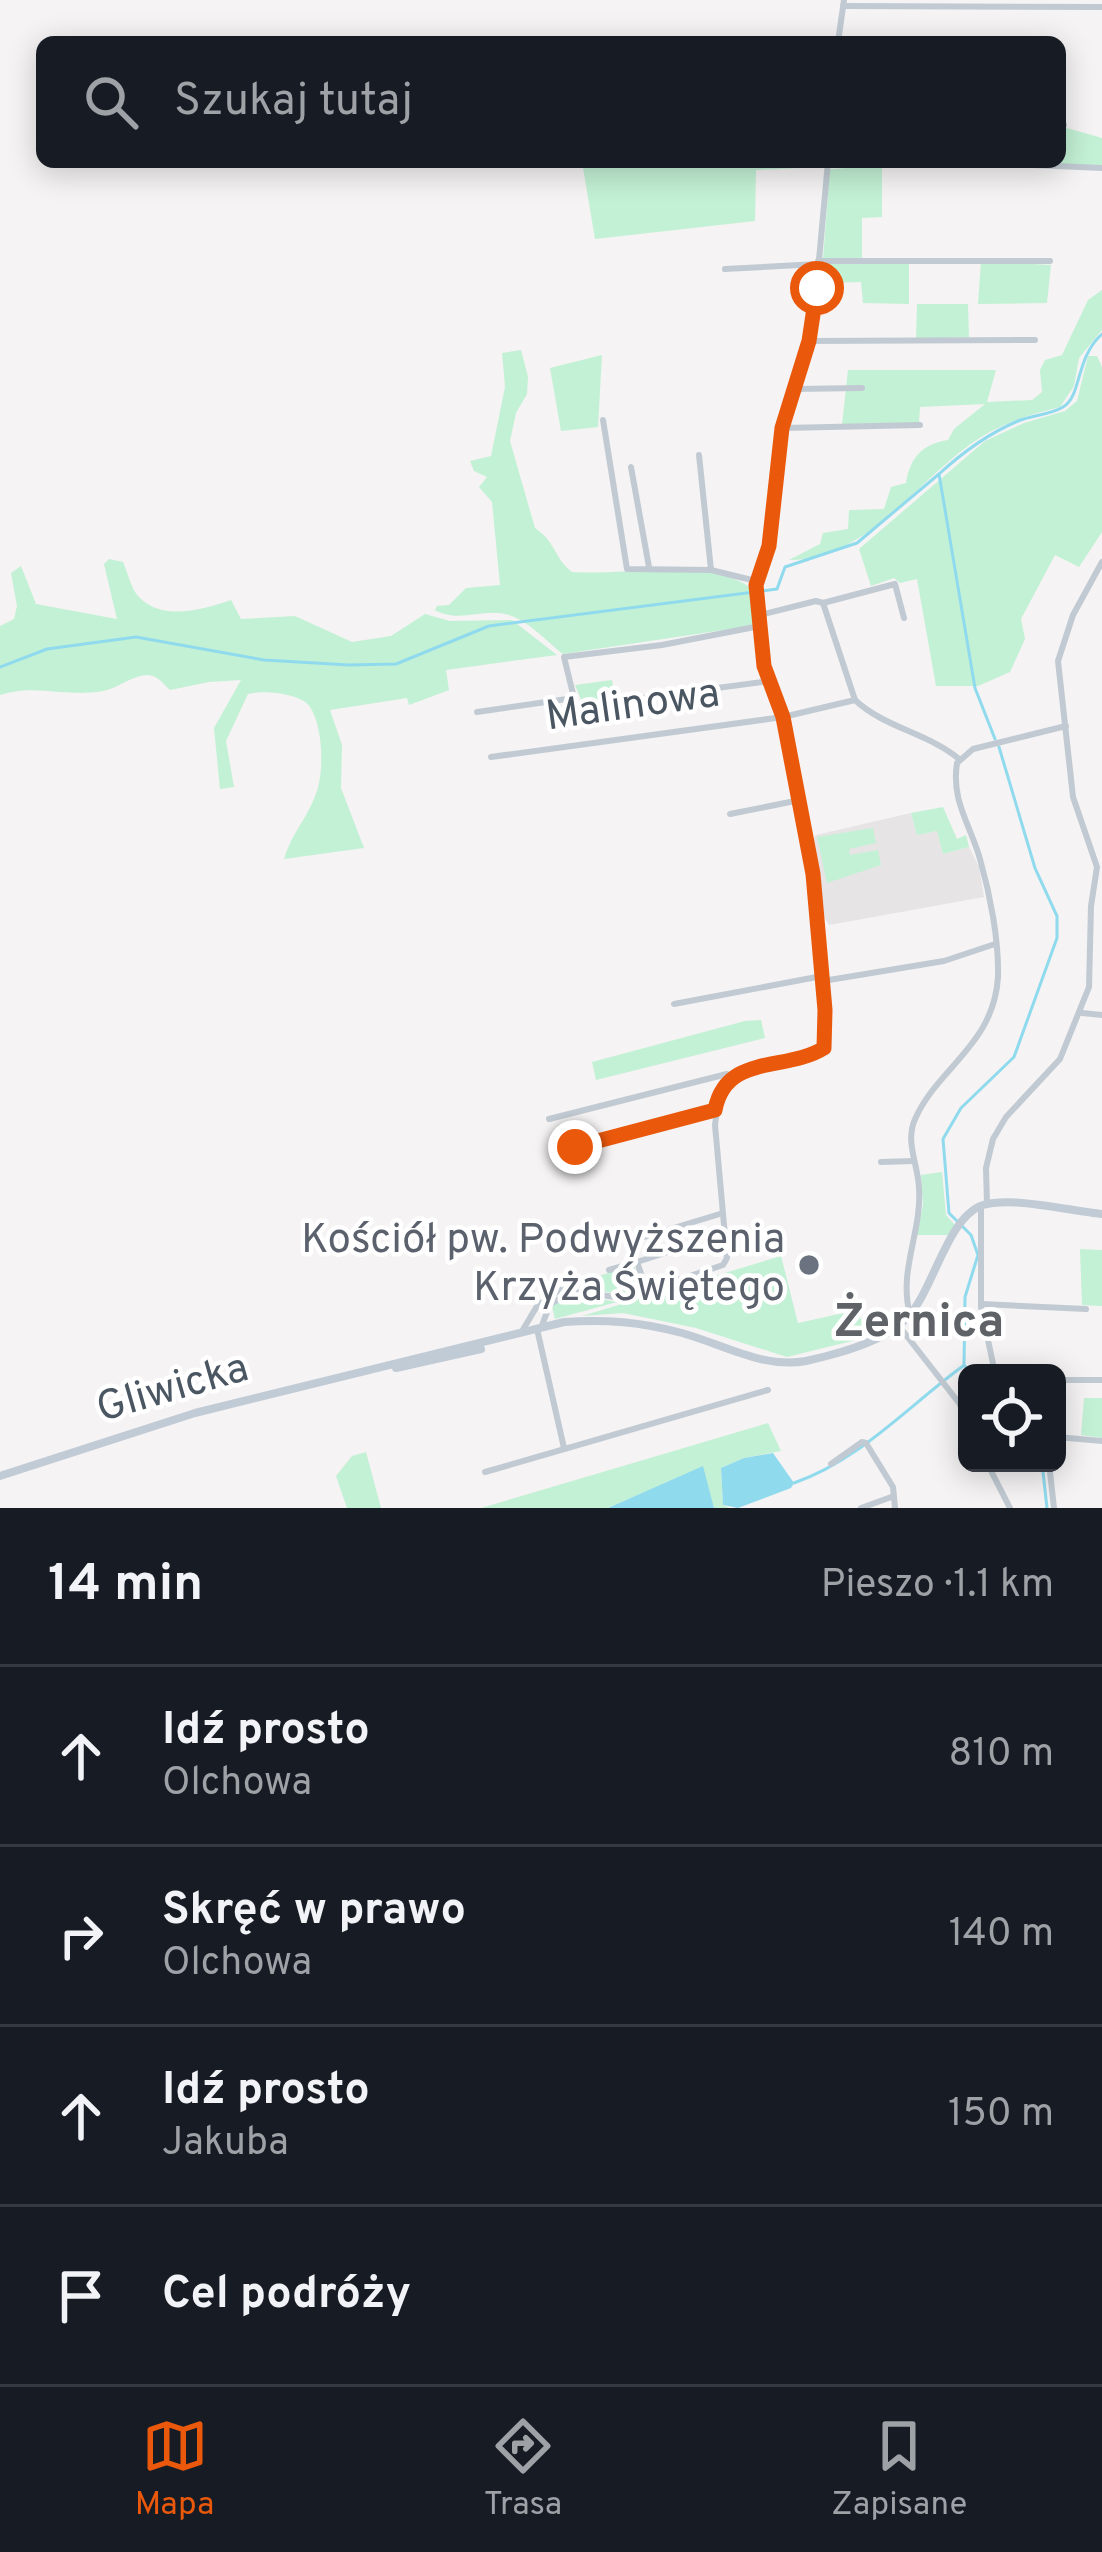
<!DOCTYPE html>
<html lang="pl">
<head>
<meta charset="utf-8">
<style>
  :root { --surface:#171b24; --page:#242831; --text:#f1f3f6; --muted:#9ea1a6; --line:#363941; --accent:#ea580c }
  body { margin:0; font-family:Overpass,sans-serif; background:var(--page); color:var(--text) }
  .controls { position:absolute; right:36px; bottom:36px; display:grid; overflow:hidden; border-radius:18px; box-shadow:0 6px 30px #0003 }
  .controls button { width:108px; height:108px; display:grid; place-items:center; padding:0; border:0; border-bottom:3px solid var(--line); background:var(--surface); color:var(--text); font:60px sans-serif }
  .stop { position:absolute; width:36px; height:36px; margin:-27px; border:9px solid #ea580c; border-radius:50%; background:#fff }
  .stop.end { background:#ea580c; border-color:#fff; box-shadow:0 3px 12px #0008 }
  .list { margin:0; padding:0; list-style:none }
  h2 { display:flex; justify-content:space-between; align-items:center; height:156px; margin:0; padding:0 48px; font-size:51px }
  h2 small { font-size:39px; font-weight:400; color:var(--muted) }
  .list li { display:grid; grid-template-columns:78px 1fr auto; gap:36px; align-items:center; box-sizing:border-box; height:180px; padding:0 48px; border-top:3px solid var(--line) }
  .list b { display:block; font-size:45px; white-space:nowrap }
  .list p { margin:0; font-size:39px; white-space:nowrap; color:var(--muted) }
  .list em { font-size:39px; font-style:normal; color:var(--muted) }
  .icon { flex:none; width:66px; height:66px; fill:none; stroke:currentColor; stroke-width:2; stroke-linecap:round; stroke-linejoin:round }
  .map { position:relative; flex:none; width:1102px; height:1508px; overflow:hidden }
  .search { position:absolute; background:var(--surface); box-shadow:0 6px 30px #0003; left:36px; right:36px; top:36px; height:132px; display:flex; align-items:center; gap:30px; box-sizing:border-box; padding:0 42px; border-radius:18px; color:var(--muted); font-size:45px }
  .sheet { height:876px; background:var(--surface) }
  nav { display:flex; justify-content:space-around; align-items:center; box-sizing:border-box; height:168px; border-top:3px solid var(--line); background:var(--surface); font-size:33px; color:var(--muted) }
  nav a { display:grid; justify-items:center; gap:6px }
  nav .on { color:var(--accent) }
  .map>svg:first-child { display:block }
</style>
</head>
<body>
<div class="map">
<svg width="1102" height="1508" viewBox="0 0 1102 1508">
  <rect width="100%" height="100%" fill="#f5f3f3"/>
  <polygon fill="#e6e4e5" points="911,813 917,835 937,831 943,854 969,847 979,867 984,897 829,925 823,915 813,839 816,835"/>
  <g fill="#c3f1d5">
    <polygon points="1060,126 1102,138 1102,167 1015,162 1060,162"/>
    <polygon points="582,162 823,162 823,167 756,170 755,221 595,239"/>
    <polygon points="882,166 882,217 862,218 862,258 823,258 830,169"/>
    <polygon points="909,259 909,304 863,303 861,282 823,283 823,263"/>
    <polygon points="981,261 1051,265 1047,303 978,304"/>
    <path d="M1102 290V330L1079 358 1074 386 1060 407C1032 414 1006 422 981 437 919 476 868 561 789 560L820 544 823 533 848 529 849 510 884 509 891 487 906 483C910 457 923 444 948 440L954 429 985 404 920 407 919 423 842 425 848 370H996L987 402 1032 400 1042 392 1040 370 1045 360 1062 355 1088 300Z"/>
    <polygon points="917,304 968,304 969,337 916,339"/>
    <path d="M521 350 528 377 527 394 516 413 510 441 535 528C556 542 554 558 572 572 620 576 713 557 752 589L757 625 563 654C546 641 526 618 505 614 481 609 458 623 435 610L437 606 449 605 466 588 500 585 492 502 479 487 487 477 474 471 470 461 491 456 505 387 502 353Z"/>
    <polygon points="602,355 598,427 561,431 550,368"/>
    <polygon points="1088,356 1097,356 1102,367 1102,532 1079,567 1055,555 1021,619 1025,639 1010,672 978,686 936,686 917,579 900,583 894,578 871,586 859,549 985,441 1024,423 1065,411 1077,401"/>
    <path d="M109 559 123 562C128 573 131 589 139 597 162 622 204 609 231 600L241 619 295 616 352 642 391 636 425 614 450 621 512 620 557 655 446 670 449 690 409 705 407 698 330 710 342 745 341 788 364 848 284 859C291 834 309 816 317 791 324 769 323 727 310 707 301 693 262 690 248 694L226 741 234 787 220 789 214 728 241 680 209 682 170 690C163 684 158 675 147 675 131 676 118 688 103 691 65 698 38 683 0 695V626L14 619 17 606 11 573 21 566 36 604 117 619 104 564Z"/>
    <polygon points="612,680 616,704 585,709 575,685"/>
    <polygon points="943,807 957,839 966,835 969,847 943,854 937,831 917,835 911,813"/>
    <polygon points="873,828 876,843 849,849 850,855 878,850 881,865 827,883 817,837"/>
    <polygon points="761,1020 765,1038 596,1080 592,1062 745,1021"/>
    <polygon points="942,1172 946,1215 955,1225 948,1235 917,1235 923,1204 921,1175"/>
    <polygon points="1080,1249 1102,1250 1102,1306 1082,1305"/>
    <polygon points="781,1256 798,1323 857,1310 868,1337 787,1357 696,1328 623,1313 582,1316"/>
    <polygon points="634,1265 642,1290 622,1295 602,1291 592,1278"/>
    <polygon points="576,1294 617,1302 555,1319 552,1306"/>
    <polygon points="1084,1398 1102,1398 1102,1438 1081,1435"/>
    <polygon points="768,1423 781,1451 744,1458 721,1468 723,1505 730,1508 714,1508 702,1467 608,1508 481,1508"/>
    <polygon points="366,1452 381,1508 347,1508 336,1476 352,1456"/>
  </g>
  <g fill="#90daee">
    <polygon points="773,1453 794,1483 791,1488 738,1508 723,1505 721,1468 744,1458"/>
    <polygon points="703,1466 714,1508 608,1508"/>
  </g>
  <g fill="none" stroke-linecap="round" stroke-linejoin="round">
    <g stroke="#90daee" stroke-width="3">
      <polyline points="0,667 47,649 136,637 264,660 349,665 396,664 489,626 777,589 785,567 857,543 939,474"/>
      <path d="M995 739 975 688 939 474C963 452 987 434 1018 421 1032 415 1050 415 1063 407 1082 396 1075 358 1102 334"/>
      <polyline points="971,1373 964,1365 965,1297 978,1255 971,1235 949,1213 943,1139 961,1108 1014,1057 1057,938 1057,916 1035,868 999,747"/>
      <polyline points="1042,1463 1047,1508"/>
      <path d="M794 1483C860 1460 907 1407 963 1366"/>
    </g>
    <g stroke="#c1cad2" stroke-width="6">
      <polyline points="843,6 1102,7"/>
      <polyline points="838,42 844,0"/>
      <polyline points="1060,125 1064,125"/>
      <polyline points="828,164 964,162 1102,168"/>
      <polyline points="818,261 1050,261"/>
      <polyline points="725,269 818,264"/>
      <polyline points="809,341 1035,340"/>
      <polyline points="794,389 862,388"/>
      <polyline points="603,420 627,569 711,570 756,581"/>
      <polyline points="783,428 920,425"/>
      <polyline points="699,455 711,570"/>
      <polyline points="631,467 649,567"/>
      <polyline points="823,603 895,584 904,618"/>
      <polyline points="760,615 816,601 823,603 855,700"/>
      <polyline points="620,701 769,681"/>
      <polyline points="477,712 574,698 564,657 662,645 760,626"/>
      <path d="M491 757 783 717 855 700C885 728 928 733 959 759"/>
      <polyline points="730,814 800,800"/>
      <polyline points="823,981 944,961 995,944"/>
      <polyline points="674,1004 822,976"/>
      <polyline points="1082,1013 1102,1015"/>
      <polyline points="549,1119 727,1074 732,1077"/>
      <polyline points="575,1147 715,1110"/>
      <polyline points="881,1162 914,1161"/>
      <polyline points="987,1204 986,1168 993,1139 1006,1117 1060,1059 1089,987 1091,906 1097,867 1073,797 1058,661 1073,615 1102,562"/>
      <polyline points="981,1206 981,1307 995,1373"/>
      <polyline points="631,1241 723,1213"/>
      <polyline points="609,1270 637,1262"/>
      <polyline points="647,1291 637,1262 665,1253"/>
      <polyline points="982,1304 1086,1309"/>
      <path d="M910 1315C898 1270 922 1233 919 1188 918 1163 904 1141 916 1117 939 1067 994 1044 998 977 999 940 990 894 980 859 970 824 951 801 957 763L973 749 1066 726"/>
      <polyline points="899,1326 959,1403 967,1419"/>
      <polyline points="541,1328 550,1304 572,1292"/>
      <polyline points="537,1329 564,1448"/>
      <polyline points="521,1333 537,1306 560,1290 624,1298 723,1265 727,1258 715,1125 719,1095 728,1081 741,1072 824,1048 825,1010 813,874 783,717 764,666 756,585 769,546 783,428 814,314 828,162"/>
      <polyline points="1057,1380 1102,1380"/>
      <polyline points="1057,1437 1102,1441"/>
      <polyline points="987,1463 1010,1508"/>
      <polyline points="1049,1463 1054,1508"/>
      <polyline points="831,1464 862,1442 866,1443 893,1487 895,1508"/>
      <polyline points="485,1472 768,1390"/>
      <polyline points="861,1508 894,1496"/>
    </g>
    <g stroke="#c1cbd6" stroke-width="8">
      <polyline points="396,1368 481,1349"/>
      <path d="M0 1476 195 1413 564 1322C606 1319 641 1322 682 1333 722 1344 763 1369 806 1361 838 1354 884 1342 907 1318 934 1290 947 1217 983 1205 1012 1196 1070 1211 1102 1214"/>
    </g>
  </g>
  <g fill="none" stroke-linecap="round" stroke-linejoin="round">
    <path stroke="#ea580c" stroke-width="15" d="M575 1147 715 1110C726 1053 786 1072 824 1048L825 1010 813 874 783 717 764 666 756 585 769 546 782 428 809 341 817 288"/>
  </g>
  <circle fill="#6b7280" stroke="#fff" stroke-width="4.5" cx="809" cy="1265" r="12"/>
  <g text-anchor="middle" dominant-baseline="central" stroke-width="9" stroke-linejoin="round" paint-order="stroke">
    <g font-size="42" fill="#4a5661" stroke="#fff">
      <text transform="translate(633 707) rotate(-8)">Malinowa</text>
      <text transform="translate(173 1390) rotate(-16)">Gliwicka</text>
    </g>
    <g font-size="42" fill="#5b616d" stroke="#fff" text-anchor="end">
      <text x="785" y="1241">Kościół pw. Podwyższenia<tspan x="785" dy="48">Krzyża Świętego</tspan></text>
    </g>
    <g font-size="48" font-weight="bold" fill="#5f6368" stroke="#fff">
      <text x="919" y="1324">Żernica</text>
    </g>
  </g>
</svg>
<div class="controls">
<button><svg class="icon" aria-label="locate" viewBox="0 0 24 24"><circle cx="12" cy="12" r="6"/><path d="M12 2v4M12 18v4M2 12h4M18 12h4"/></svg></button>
</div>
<div class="stop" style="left:817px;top:288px"></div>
<div class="stop end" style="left:575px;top:1147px"></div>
<div class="search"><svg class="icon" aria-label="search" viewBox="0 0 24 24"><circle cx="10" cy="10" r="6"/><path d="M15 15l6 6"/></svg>Szukaj tutaj</div>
</div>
<section class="sheet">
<h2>14 min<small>Pieszo · 1.1 km</small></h2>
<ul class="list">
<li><svg class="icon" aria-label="ahead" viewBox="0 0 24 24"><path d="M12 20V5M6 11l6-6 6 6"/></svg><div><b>Idź prosto</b><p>Olchowa</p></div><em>810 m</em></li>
<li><svg class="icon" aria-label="right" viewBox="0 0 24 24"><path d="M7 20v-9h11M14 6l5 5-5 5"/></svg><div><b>Skręć w prawo</b><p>Olchowa</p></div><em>140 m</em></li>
<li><svg class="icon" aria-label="ahead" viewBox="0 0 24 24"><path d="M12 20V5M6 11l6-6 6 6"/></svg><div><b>Idź prosto</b><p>Jakuba</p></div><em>150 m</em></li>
<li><svg class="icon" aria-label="arrive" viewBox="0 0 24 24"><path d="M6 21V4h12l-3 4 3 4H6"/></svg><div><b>Cel podróży</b></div></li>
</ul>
</section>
<nav>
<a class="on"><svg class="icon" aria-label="map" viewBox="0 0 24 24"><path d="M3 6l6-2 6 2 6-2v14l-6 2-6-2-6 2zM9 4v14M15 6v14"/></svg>Mapa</a>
<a><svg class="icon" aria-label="directions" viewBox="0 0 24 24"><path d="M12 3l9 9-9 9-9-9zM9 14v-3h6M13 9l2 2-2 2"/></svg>Trasa</a>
<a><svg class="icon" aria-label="saved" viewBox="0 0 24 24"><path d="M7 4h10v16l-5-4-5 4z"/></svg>Zapisane</a>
</nav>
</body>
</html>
